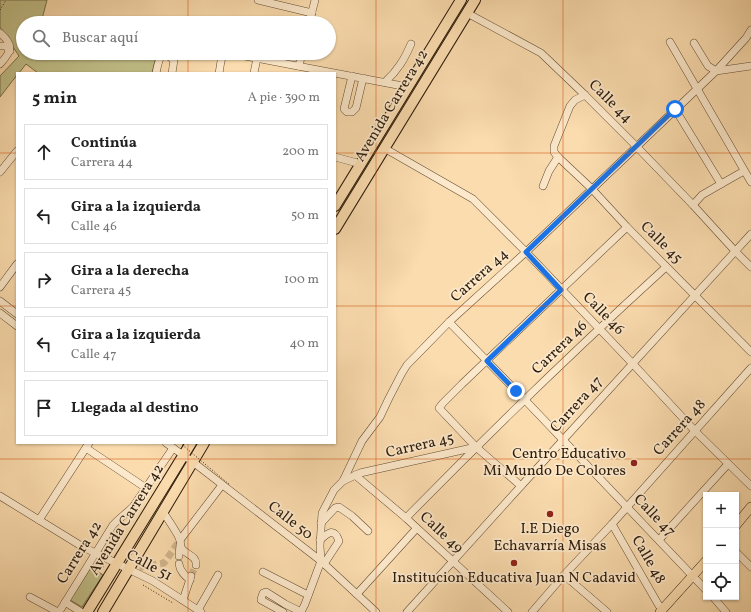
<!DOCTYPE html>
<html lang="es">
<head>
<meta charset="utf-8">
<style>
  :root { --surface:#fff; --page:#f6f6f6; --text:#222; --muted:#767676; --line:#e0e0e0 }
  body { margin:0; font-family:Vollkorn,serif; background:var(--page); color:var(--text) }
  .controls { position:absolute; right:12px; bottom:12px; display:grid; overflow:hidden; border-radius:0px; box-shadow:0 1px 3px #0004 }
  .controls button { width:36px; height:36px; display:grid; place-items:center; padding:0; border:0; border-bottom:1px solid var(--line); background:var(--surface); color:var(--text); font:20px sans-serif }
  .stop { position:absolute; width:12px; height:12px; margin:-9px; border:3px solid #1a73e8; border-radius:50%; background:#fff }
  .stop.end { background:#1a73e8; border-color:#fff; box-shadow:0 1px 4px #0008 }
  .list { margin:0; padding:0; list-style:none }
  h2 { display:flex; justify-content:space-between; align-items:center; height:52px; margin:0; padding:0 16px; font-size:17px }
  h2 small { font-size:13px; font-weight:400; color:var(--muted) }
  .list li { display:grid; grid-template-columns:26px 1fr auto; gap:12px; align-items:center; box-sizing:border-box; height:56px; margin:0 8px 8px; padding:0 8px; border:1px solid var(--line); border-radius:0px }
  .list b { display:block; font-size:15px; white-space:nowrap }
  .list p { margin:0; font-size:13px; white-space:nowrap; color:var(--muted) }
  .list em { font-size:13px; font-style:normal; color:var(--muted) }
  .icon { flex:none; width:22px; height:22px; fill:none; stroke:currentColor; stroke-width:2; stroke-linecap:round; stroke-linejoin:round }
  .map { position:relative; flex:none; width:751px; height:612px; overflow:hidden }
  .search { position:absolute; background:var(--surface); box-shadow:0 1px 3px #0004; left:16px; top:16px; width:320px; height:44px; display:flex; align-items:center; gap:10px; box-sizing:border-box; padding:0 14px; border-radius:22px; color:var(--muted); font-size:15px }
  .panel { position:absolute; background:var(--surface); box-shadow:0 1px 3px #0004; left:16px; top:72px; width:320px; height:372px; border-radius:0px }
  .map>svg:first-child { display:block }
</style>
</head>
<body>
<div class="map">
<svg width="751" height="612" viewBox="0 0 751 612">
  <rect width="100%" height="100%" fill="#fbdcae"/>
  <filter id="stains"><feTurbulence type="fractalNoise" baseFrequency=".005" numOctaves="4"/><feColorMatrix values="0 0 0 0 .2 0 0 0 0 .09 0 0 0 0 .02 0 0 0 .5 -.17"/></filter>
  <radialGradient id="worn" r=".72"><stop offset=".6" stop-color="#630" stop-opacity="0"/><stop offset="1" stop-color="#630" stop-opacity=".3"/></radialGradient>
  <g fill="#c1bf88" stroke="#776e4a">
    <polygon points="0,0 47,0 41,23 23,23 23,53 157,53 152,73 38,73 26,64 19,73 17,73 17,75 0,97 0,76 19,56 0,27"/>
    <polygon points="91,567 103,575 82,607 70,600"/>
  </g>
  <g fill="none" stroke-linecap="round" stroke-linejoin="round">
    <g stroke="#d2b68e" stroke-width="7" stroke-dasharray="7 3.5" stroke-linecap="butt">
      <polyline points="129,569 164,563 180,540"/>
      <polyline points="191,576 196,565"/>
    </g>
    <defs>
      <g id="minor">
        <polyline points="258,0 312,13"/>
        <polyline points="467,13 541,53 585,95 636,146 693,205 735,251 751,267"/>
        <polyline points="309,23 315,0"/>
        <path d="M0 33C14 45 12 51 0 64"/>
        <polyline points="670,42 751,182"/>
        <polyline points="694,43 708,66 716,71 751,66"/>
        <polyline points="0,46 6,46 10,51"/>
        <polyline points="299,66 302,53"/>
        <path d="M156 73C159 61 159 48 174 60L172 73"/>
        <path d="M219 73C222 60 218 55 234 54L408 87"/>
        <polyline points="254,73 257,58"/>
        <polyline points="352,76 344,109 347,112 352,112 356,108 363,78"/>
        <path d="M385 82C398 70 404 60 411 44"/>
        <polyline points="585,95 575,100 570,106 554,146 554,152 558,157 592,189 627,227 751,352"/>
        <polyline points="675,109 721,184"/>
        <polyline points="384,148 473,199 526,252 633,364 695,431 751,486"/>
        <polyline points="335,157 361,164"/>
        <polyline points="0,172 17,151"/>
        <polyline points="543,186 549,171 558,157"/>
        <polyline points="693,205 702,195 721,184 744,171"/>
        <polyline points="0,287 17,264"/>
        <polyline points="0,301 17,314"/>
        <polyline points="0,313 17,326"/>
        <polyline points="449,322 525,400 706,590"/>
        <polyline points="166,443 193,462 321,561 376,612"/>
        <polyline points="86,448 146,488"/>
        <polyline points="355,475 406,518 508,612"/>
        <polyline points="343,481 360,473 476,447"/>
        <polyline points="521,486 476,447 439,408 443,403 462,384 627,227"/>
        <polyline points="0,496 83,547 153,581 201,612"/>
        <path d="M163 512C167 518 178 534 180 540 181 544 180 546 182 549 187 555 197 556 196 565"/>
        <path d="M406 518C490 432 577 348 666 267"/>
        <polyline points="39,520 89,443"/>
        <polyline points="321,523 335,508 339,507 352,516 368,531"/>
        <polyline points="612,524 658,604 662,610"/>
        <polyline points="180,540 222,485"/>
        <path d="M320 540C328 533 334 527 339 541L324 564"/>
        <polyline points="659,540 728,464"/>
        <polyline points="736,552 751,567"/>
        <polyline points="179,556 180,545"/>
        <path d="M179 564C180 571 184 575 190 580"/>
        <polyline points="263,572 308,595"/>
        <polyline points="564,575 607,612"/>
        <polyline points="357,594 416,529"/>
        <polyline points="30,597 58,612"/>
        <polyline points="713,597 726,612"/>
        <polyline points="183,600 191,576"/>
        <polyline points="65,602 81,612"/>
        <polyline points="198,610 218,575"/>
        <polyline points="59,612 113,525 117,521 133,507 173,448"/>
        <polyline points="283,612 261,600 261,599 263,593 266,592 285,604 301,612"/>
        <polyline points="301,612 305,604 321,561 320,546 322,513 334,490 343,481 362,441 380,417 389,398 402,373 407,365 449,322 526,252 716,71 746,38 751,30"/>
        <polyline points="407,612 521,486 751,234"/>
        <polyline points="532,612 564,575 612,524 751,368"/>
      </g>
      <g id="major">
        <polyline points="736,525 751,507"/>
        <polyline points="660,612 706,561"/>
      </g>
      <g id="highway">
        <polyline points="335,206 461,0"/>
        <polyline points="335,229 475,0"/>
        <polyline points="87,612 191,443"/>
        <polyline points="103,612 204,443"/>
      </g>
    </defs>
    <use href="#minor" stroke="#604c34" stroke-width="8"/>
    <use href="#major" stroke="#2d1c0c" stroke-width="10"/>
    <use href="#highway" stroke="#2d1c0c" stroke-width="12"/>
    <g stroke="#2d1c0c" stroke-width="1" stroke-dasharray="1 2" stroke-linecap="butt">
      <polyline points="0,10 6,0"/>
      <polyline points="98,563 104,567"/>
      <polyline points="143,585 173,603"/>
    </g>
    <use href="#minor" stroke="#fce8ca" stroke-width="7"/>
    <use href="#major" stroke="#fbdcae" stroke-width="9"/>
    <use href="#highway" stroke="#fbdcae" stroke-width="10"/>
    <polyline stroke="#2d1c0c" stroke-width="1" stroke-dasharray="1 2" stroke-linecap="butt" points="180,443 230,485"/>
  </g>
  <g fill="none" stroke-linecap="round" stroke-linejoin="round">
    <polyline stroke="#1a73e8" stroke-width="5" points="516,391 487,361 561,290 526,252 675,109"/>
  </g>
  <path fill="none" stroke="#d5530c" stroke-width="1" stroke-opacity="0.55" d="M188 0V23M376 0V612M563 0V612M188 53V73M0 153H17M335 153H751M0 306H17M335 306H751M188 443V612M0 459H751"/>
  <g fill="#8f2418" stroke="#fce8ca" stroke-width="1.5">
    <circle cx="634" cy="463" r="4"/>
    <circle cx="550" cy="514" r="4"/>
    <circle cx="514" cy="563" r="4"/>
  </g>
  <g text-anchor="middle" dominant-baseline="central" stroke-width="3.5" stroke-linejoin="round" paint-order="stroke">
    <g font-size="15" fill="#2d1c0c" stroke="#fce8ca">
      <text transform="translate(610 102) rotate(45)">Calle 44</text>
      <text transform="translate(392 106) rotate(-59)">Avenida Carrera 42</text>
      <text transform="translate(661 243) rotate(45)">Calle 45</text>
      <text transform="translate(480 276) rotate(-42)">Carrera 44</text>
      <text transform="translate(603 314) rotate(46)">Calle 46</text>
      <text transform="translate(560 348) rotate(-44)">Carrera 46</text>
      <text transform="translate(577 405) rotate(-48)">Carrera 47</text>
      <text transform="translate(680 428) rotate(-48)">Carrera 48</text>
      <text transform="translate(420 446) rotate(-13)">Carrera 45</text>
      <text transform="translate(654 516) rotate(46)">Calle 47</text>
      <text transform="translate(127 520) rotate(-58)">Avenida Carrera 42</text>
      <text transform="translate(290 521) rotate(38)">Calle 50</text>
      <text transform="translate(441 533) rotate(43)">Calle 49</text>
      <text transform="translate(80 553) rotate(-58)">Carrera 42</text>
      <text transform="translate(648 560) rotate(60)">Calle 48</text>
      <text transform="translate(149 566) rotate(28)">Calle 51</text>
    </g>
    <g font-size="15" fill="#2d1c0c" stroke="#fce8ca">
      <text x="626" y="454" text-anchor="end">Centro Educativo<tspan x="626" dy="17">Mi Mundo De Colores</tspan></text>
      <text x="550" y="529">I.E Diego<tspan x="550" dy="17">Echavarría Misas</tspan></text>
      <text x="514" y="578">Institucion Educativa Juan N Cadavid</text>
    </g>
  </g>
  <rect width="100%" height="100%" filter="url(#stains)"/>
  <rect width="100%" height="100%" fill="url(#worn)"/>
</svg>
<div class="controls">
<button>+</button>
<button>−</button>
<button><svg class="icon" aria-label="locate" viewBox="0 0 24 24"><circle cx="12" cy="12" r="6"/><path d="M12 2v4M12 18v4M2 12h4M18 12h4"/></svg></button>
</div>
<div class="stop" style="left:675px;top:109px"></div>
<div class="stop end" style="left:516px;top:391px"></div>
<div class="search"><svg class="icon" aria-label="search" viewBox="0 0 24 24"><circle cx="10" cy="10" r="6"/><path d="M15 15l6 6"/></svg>Buscar aquí</div>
<section class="panel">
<h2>5 min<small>A pie · 390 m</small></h2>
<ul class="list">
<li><svg class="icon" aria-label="ahead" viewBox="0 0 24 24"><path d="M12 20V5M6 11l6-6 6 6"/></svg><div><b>Continúa</b><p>Carrera 44</p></div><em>200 m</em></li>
<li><svg class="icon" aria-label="left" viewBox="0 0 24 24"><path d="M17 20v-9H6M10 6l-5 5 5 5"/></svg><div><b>Gira a la izquierda</b><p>Calle 46</p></div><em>50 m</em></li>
<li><svg class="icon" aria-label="right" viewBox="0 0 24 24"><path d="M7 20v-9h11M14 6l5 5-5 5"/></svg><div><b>Gira a la derecha</b><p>Carrera 45</p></div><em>100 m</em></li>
<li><svg class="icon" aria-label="left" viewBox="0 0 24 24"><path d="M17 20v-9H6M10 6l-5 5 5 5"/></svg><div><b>Gira a la izquierda</b><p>Calle 47</p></div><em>40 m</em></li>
<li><svg class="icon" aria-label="arrive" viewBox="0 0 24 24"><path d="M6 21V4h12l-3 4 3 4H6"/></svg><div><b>Llegada al destino</b></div></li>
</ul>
</section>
</div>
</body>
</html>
